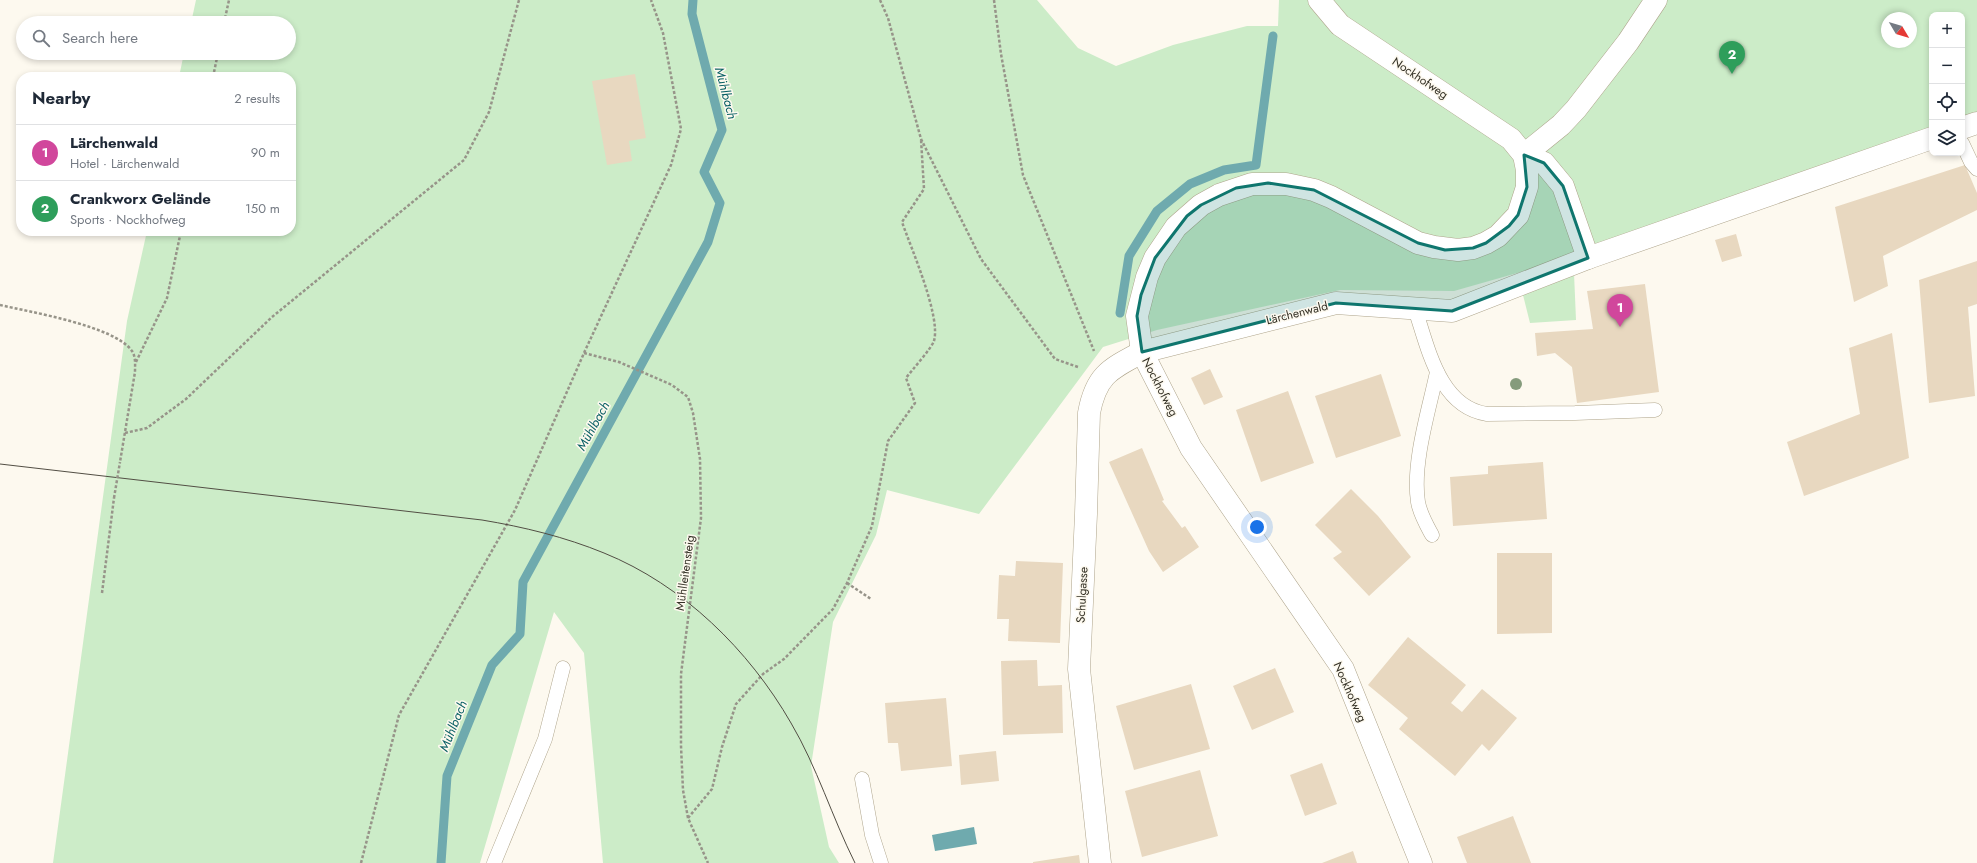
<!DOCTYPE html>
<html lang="en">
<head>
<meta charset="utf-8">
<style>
  :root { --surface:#fff; --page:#f6f6f7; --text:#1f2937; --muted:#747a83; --line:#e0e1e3; --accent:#a31860 }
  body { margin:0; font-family:Jost,sans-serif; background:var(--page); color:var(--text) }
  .controls { position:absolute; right:12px; top:12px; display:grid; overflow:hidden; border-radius:8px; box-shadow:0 2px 6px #0003 }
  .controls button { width:36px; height:36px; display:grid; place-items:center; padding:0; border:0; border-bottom:1px solid var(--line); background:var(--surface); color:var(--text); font:20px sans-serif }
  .compass { position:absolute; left:1881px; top:12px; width:36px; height:36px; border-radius:50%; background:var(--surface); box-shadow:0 2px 6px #0003; rotate:128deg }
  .you { position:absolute; left:1257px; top:527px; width:14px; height:14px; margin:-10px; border:3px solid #fff; border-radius:50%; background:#1a73e8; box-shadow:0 0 0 6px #1a73e833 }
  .badge { display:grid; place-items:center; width:26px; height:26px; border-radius:50%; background:var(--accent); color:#fff; font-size:13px; font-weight:700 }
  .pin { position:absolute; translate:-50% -33px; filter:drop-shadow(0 1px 2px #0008) }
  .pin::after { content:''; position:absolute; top:21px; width:14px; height:12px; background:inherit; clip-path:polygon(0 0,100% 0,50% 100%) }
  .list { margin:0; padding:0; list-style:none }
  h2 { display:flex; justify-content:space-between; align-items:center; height:52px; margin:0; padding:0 16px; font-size:17px }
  h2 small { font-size:13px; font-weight:400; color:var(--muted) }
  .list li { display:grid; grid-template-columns:26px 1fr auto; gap:12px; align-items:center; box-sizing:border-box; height:56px; padding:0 16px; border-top:1px solid var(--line) }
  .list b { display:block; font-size:15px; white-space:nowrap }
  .list p { margin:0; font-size:13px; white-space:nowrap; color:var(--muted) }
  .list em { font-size:13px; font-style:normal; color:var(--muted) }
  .icon { flex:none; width:22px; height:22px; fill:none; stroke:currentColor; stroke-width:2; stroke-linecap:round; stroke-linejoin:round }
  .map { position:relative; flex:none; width:1977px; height:863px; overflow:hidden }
  .search { position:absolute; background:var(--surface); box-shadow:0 2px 6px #0003; left:16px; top:16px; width:280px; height:44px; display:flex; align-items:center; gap:10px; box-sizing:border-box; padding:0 14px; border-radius:22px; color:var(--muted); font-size:15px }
  .panel { position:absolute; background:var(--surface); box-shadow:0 2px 6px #0003; left:16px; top:72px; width:280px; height:164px; border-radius:16px }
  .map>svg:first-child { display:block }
</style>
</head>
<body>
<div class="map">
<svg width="1977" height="863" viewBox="0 0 1977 863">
  <rect width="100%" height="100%" fill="#fdf9ef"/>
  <g fill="#ccecc8" fill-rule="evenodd">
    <path d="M196 0H1037L1078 48 1116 66 1173 45 1247 26H1278L1279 0H1977V130L1962 135V15H1932V144L1616 245 1454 291 1340 290 1157 330 1103 347 979 514 887 490 876 535 833 622 811 766 829 847 839 863H603L584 653 554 612 480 863H53L127 321 147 231H291V77H179L184 53H289V23H191ZM1887 18H1911V42H1887Z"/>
    <polygon points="1574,273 1576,320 1530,323 1523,295"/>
  </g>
  <polygon fill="#6faaae" points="974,827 977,844 935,851 932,835"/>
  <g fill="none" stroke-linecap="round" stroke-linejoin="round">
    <g stroke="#6faaae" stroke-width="9">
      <polyline points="1120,313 1129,256 1157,211 1190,184 1224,170 1256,165 1273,36"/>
      <polyline points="441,863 447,776 492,665 520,634 523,582 708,242 720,203 704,172 722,130 692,14 693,0"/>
    </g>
  </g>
  <g fill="#e8d8c0">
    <polygon points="635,74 646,138 629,141 632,161 607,165 592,81"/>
    <polygon points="1965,165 1977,193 1977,210 1883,256 1888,286 1854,302 1835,207"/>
    <polygon points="1736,234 1742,256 1722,262 1715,240"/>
    <polygon points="1977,261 1977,304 1968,307 1975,396 1929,403 1919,280"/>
    <polygon points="1645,284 1659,392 1577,403 1572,367 1555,353 1537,356 1535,333 1593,329 1587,291"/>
    <polygon points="1892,333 1909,458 1804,496 1787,442 1860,414 1849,348"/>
    <polygon points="1210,369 1223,397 1204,405 1191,378"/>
    <polygon points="1381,374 1401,436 1336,458 1315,396"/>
    <polygon points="1288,391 1314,463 1261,482 1236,410"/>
    <polygon points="1142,448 1164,500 1162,501 1182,528 1185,526 1199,547 1163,572 1149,551 1109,462"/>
    <polygon points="1543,462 1547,519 1453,526 1450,477 1488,474 1488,466"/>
    <polygon points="1351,489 1378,516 1411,557 1369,596 1333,558 1342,552 1315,525"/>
    <polygon points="1497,553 1552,553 1552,633 1497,634"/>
    <polygon points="1016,561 1063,563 1060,643 1008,641 1009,619 997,619 999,575 1015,576"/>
    <polygon points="1408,637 1466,685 1451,703 1462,712 1482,689 1517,718 1489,751 1482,744 1455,776 1399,729 1408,718 1368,685"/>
    <polygon points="1037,660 1038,686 1062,685 1063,733 1003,735 1001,661"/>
    <polygon points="1275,668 1294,712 1252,730 1233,686"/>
    <polygon points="1191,684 1210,749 1134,770 1116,706"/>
    <polygon points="946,698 952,766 901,771 898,743 888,743 885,703"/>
    <polygon points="996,751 999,781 961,785 959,755"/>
    <polygon points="1322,763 1337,804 1305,816 1290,775"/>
    <polygon points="1200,770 1218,836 1142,857 1125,791"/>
    <polygon points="1513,816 1531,863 1467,863 1457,837"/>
    <polygon points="1353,851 1357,863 1322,863"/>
    <polygon points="1079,855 1080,863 1033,863 1033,862"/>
  </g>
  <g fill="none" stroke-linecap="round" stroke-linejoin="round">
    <defs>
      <g id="lane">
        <polyline points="1962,143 1971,162 1977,169"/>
        <path d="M1415 309C1428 347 1439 407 1487 414L1575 413 1655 410"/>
        <path d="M1432 535C1426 524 1420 514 1418 502 1412 463 1429 410 1437 372"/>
        <polyline points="862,779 872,835 881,863"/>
        <polyline points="494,863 545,739 563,668"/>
      </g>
      <g id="street">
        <polyline points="1319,0 1340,25 1511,139 1524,155 1527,170 1527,187 1518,215 1498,236 1486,243 1473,248 1458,250 1434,247 1418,243 1331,197 1314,190 1286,184 1252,184 1219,195 1201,205 1176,227 1155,258 1147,277 1137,316 1142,352 1191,448 1343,669 1421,863"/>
        <polyline points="1962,128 1977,123"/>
        <polyline points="1524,155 1561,125 1576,109 1628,42 1656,0"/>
        <polyline points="1524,155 1544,163 1563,186 1588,258"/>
        <path d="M1100 863 1079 669 1086 514 1089 413C1096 375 1110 369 1142 352L1336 303 1452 311 1588 258 1932 138"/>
      </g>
    </defs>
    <use href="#lane" stroke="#aea48b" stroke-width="15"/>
    <use href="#street" stroke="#aea48b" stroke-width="23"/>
    <g stroke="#979489" stroke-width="2.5" stroke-dasharray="3 2" stroke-linecap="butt">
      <polyline points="880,0 888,18 921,139 981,259 1055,359 1078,367"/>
      <polyline points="994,0 1001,54 1023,175 1094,351"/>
      <polyline points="224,23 229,0"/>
      <polyline points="213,77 218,53"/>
      <path d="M0 305C30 312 115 326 132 351 136 357 135 365 135 372L120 462"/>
      <polyline points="584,353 619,362 672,385 688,397 693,413 700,459 701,518 681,674 681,746 683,790 688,818 708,863"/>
      <polyline points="136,362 167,298 181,231"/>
      <polyline points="125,433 147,428 186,399 272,317 464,160 489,112 519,0"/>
      <polyline points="847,583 871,599"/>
      <polyline points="102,593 114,498"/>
      <path d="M688 818 712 789 722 747 736 704 763 674 784 659 833 609 847 583 872 526 888 441 915 403 906 378C912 370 931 349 934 341 941 316 911 248 902 222L924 189 921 139"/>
      <polyline points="361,863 399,715 515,510 584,353 671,165 681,129 663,33 651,0"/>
    </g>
    <use href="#lane" stroke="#fff" stroke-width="14"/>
    <use href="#street" stroke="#fff" stroke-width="22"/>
    <path stroke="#524e44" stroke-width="1" d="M0 464 482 520C524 527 565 537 604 553 683 585 749 650 791 723 817 767 832 817 855 863"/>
    <polyline stroke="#979489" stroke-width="2.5" stroke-dasharray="3 2" stroke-linecap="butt" points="114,498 120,462"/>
  </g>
  <circle fill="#859b7c" cx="1516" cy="384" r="6"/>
  <path fill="#0f766e" fill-opacity="0.2" stroke="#0f766e" stroke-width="3" stroke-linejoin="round" d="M1524 155 1544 163 1563 186 1588 258 1452 311 1336 303 1142 352 1137 316 1141 295 1155 258 1187 216 1201 205 1236 188 1268 183 1314 190 1418 243 1445 250 1473 248 1486 243 1509 226 1518 215 1527 187Z"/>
  <g text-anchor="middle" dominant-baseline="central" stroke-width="3" stroke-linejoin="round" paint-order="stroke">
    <g font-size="12" fill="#333025" stroke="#fdf9ef">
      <text transform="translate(1420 78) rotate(34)">Nockhofweg</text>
      <text transform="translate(1297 313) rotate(-14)">Lärchenwald</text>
      <text transform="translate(1160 387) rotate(63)">Nockhofweg</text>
      <text transform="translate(685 573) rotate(-82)">Mühlleitensteig</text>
      <text transform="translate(1082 595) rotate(-87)">Schulgasse</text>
      <text transform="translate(1350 692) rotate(66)">Nockhofweg</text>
    </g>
    <g font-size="13" font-style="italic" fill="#0a6065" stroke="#fdf9ef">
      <text transform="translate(726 93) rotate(75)">Mühlbach</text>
      <text transform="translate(593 426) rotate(-61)">Mühlbach</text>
      <text transform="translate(453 726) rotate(-68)">Mühlbach</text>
    </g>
  </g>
</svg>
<div class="controls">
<button>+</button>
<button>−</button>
<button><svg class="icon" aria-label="locate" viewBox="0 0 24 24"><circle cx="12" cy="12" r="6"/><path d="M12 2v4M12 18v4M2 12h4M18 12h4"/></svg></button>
<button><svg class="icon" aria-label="layers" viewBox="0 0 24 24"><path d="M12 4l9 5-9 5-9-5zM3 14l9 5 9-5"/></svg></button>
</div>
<svg class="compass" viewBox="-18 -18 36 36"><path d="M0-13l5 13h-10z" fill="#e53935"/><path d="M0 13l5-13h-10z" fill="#747a83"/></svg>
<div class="you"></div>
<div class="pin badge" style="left:1620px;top:327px;background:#d1479c">1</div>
<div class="pin badge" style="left:1732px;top:74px;background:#2e9e5b">2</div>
<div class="search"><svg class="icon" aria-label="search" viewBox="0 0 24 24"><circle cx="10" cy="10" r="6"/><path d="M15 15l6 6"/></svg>Search here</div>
<section class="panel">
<h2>Nearby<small>2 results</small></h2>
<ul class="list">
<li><span class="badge" style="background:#d1479c">1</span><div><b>Lärchenwald</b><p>Hotel · Lärchenwald</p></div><em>90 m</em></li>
<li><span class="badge" style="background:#2e9e5b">2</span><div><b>Crankworx Gelände</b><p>Sports · Nockhofweg</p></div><em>150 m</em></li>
</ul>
</section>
</div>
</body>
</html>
